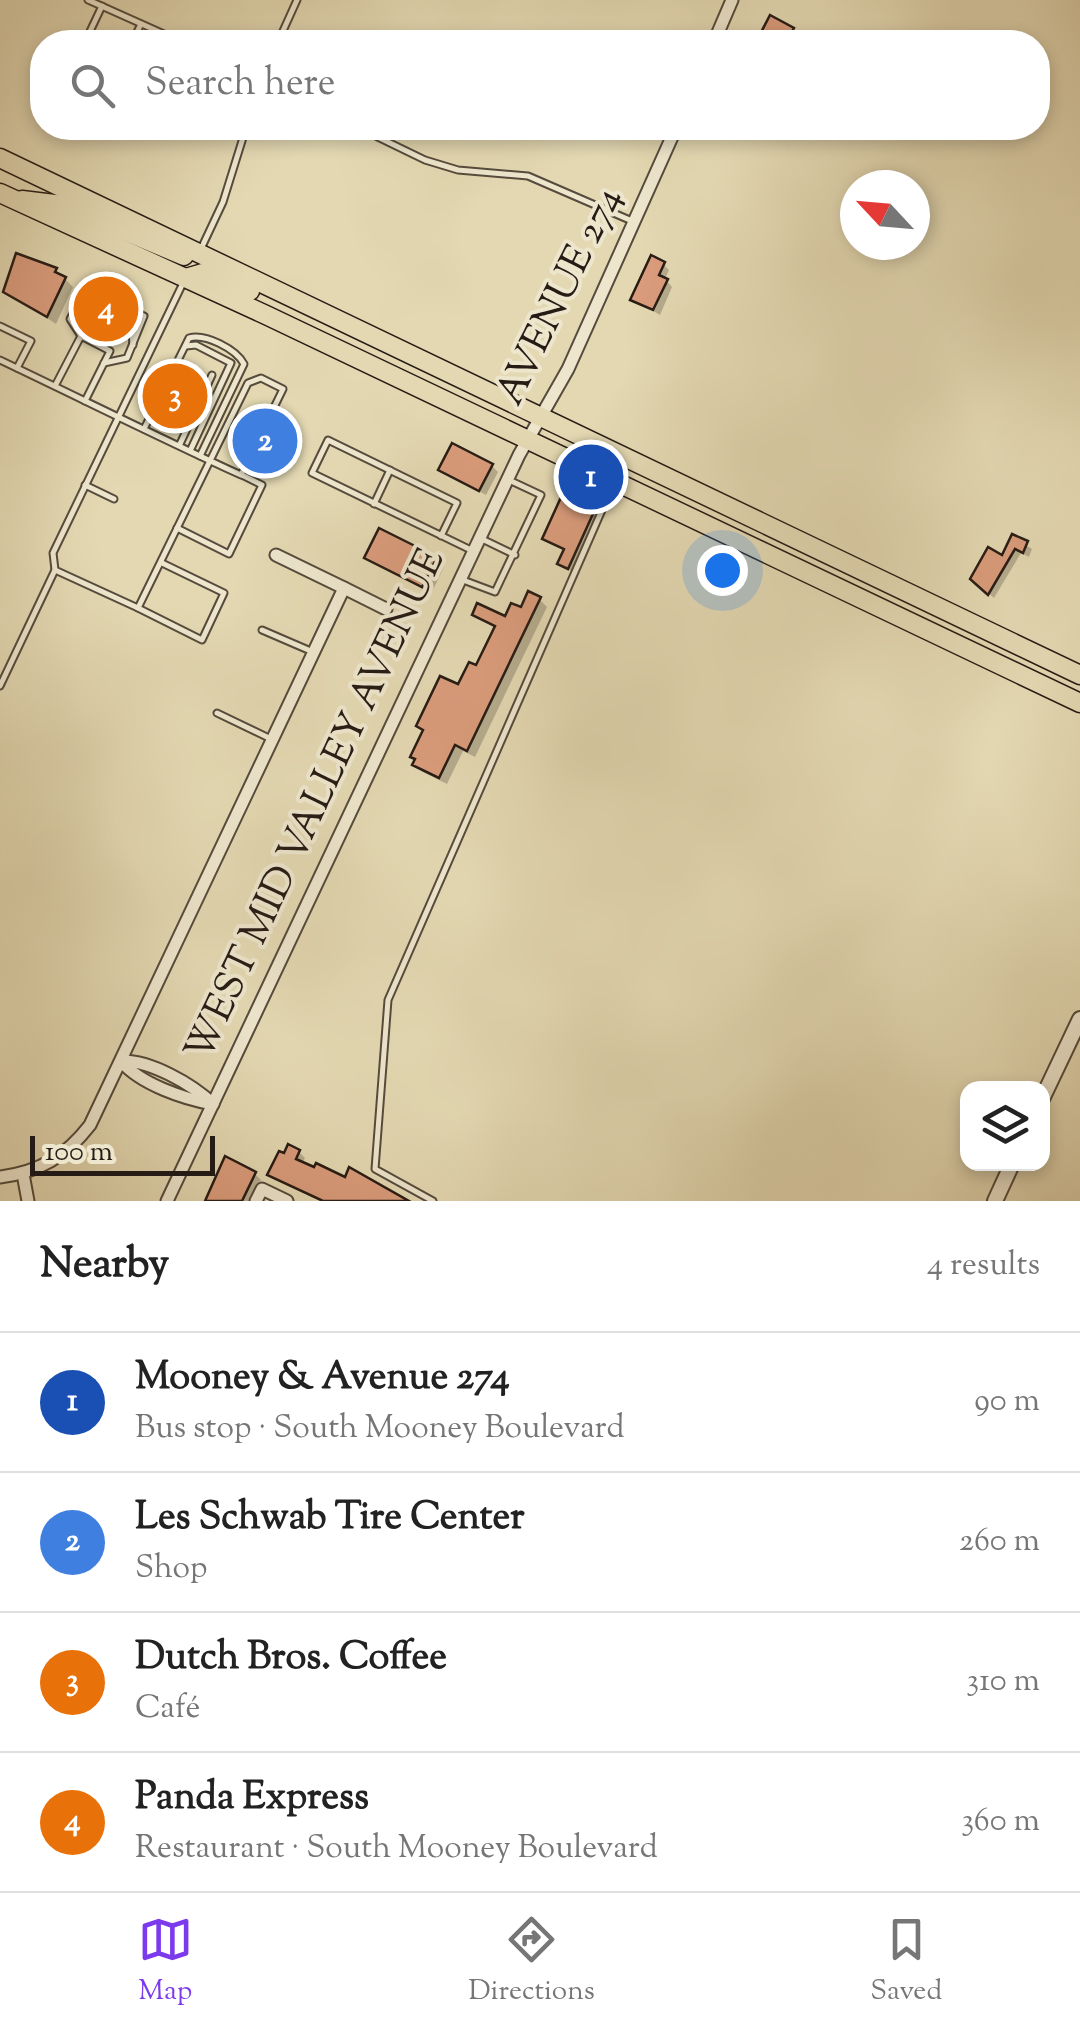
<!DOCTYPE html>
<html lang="en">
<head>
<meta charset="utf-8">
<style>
  :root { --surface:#fff; --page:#f2f2f2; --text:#222; --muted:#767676; --line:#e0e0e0; --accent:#7c3aed }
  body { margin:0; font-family:"Sorts Mill Goudy",serif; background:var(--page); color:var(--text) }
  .controls { position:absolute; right:30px; bottom:30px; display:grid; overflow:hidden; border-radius:20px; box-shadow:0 5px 15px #0003 }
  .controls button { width:90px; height:90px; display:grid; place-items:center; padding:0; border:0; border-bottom:2px solid var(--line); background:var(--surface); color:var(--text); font:50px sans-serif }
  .compass { position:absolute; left:840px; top:170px; width:90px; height:90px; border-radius:50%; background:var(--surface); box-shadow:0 5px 15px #0003; rotate:296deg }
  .scale { position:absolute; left:30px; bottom:25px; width:185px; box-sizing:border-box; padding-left:10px; border:5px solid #271c15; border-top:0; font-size:28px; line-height:35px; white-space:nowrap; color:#271c15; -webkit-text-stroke:8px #ede6cd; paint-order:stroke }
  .you { position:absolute; left:722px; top:570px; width:35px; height:35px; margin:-25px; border:8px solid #fff; border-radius:50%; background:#1a73e8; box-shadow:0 0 0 15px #1a73e833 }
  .badge { display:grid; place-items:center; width:65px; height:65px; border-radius:50%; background:var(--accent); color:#fff; font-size:32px; font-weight:700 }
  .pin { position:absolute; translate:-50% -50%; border:5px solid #fff; box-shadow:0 2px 10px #0006 }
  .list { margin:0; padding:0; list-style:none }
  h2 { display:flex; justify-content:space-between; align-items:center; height:130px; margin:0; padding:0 40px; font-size:42px }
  h2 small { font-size:32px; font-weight:400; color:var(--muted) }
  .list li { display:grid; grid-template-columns:65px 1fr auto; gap:30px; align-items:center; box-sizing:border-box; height:140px; padding:0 40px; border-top:2px solid var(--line) }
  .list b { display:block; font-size:38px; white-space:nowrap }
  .list p { margin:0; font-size:32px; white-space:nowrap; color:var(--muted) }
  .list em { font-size:32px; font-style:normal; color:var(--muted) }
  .icon { flex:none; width:55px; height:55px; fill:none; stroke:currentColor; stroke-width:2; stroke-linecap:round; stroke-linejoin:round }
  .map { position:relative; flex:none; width:1080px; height:1201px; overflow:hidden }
  .search { position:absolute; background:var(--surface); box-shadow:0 5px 15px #0003; left:30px; right:30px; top:30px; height:110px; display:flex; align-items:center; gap:25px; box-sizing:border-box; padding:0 35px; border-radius:40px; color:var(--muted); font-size:38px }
  .sheet { height:690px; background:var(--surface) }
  nav { display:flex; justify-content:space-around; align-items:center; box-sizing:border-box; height:140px; border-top:2px solid var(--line); background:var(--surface); font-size:28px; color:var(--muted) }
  nav a { display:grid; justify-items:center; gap:5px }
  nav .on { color:var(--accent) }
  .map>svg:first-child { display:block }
</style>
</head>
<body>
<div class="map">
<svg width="1080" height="1201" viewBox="0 0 1080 1201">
  <rect width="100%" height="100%" fill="#e3d8b2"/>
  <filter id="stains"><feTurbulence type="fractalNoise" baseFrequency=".002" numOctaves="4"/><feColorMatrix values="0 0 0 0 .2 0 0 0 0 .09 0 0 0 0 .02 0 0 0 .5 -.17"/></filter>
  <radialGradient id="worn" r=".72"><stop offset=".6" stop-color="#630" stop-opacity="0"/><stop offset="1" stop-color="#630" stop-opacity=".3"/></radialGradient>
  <g fill="#0003">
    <polygon points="771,19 792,30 798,36 795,42 760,42"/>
    <polygon points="18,256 56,270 73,287 56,324 6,291"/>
    <polygon points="663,264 669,270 665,279 672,287 660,315 633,299"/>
    <polygon points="86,310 124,316 130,322 125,332"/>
    <polygon points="176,385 192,397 187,407 180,403 176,411 166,404"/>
    <polygon points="492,466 498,472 486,495 441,470"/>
    <polygon points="596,507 602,513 574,573 560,563 566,551 545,538"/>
    <polygon points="1013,537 1032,549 1029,557 1021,553 994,598 973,579 1003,559"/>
    <polygon points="367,557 436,559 444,567 431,594"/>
    <polygon points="539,599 547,607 475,757 463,751 447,784 423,772 415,765 459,688 477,669 497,629 475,615 506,619"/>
    <polygon points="299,1152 305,1158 302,1164 401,1201 321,1201 270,1175"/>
    <polygon points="255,1174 261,1180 251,1201 207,1201"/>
  </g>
  <g fill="#da9c7c" stroke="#271c15" stroke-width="2.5">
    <polygon points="770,15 794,28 786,42 756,42"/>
    <polygon points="16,253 57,268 55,272 66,277 47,317 3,292"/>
    <polygon points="651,255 665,262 659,275 668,279 653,310 630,300"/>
    <polygon points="90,297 126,314 119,328 82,310"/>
    <polygon points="452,443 493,464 479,491 438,470"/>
    <polygon points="562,495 574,501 577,495 597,505 568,569 557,564 564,549 542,539"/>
    <polygon points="379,528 437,557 422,587 364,558"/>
    <polygon points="1012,534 1028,541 1023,553 1015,549 988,595 970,579 988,547 1002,555"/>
    <polygon points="528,591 541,597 467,751 455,745 439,778 412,765 415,759 410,757 423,730 416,726 440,676 458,684 469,662 476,665 495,626 472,615 477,603 505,616 511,603 521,607"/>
    <polygon points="288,1144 300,1150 296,1159 314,1167 316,1163 345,1177 349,1167 409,1201 323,1201 267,1175 279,1151 284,1153"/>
    <polygon points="225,1156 256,1172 242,1201 205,1201"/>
  </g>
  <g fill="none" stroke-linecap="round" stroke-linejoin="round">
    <defs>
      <g id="service">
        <polyline points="88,0 182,42"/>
        <polyline points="85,42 102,6"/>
        <polyline points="132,42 141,24"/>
        <polyline points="278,42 297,0"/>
        <polyline points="359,128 425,160 458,170 528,176 632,221"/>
        <polyline points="200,251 223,202 246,128"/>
        <polyline points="0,326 31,341 17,368"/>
        <polyline points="81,336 70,319 87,289 144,316 127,358 104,363"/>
        <polyline points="133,345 132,330 139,312"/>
        <polyline points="186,346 196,345 231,363 190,451"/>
        <path d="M0 360C80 398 160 438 241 475L283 389 261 378 248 383C211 458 175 533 138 608L55 570 53 553 184 281"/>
        <polyline points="55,386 81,336 110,351 85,401"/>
        <path d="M144 429 189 338C205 333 236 349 244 364L200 456"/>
        <polyline points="180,444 212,375"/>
        <polyline points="85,485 114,499"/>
        <polyline points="374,504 390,470"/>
        <polyline points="177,528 229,554 262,485 242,475"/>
        <polyline points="441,536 457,503 328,440 312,473 471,550"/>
        <polyline points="482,539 515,555"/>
        <polyline points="463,580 495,592 541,495 509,480"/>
        <polyline points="138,608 202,640 224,593 162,563"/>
        <polyline points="262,630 313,652"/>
        <polyline points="0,686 55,570"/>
        <polyline points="217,713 271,739"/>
        <polyline points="433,1201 375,1169 388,1000 613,485"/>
      </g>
      <g id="minor">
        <polyline points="714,42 732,0"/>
        <polyline points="276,555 344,588"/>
        <path d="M121 1061C150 1060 192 1084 213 1104"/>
        <path d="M121 1061C140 1084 184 1099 213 1104"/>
        <polyline points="23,1174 28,1201"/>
        <path d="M0 1177C40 1172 66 1156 90 1125L344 588 386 609"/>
        <polyline points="167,1201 519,455 568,369 676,128"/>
        <polyline points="256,1201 262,1189 287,1201"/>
      </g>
      <g id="tertiary">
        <polyline points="1042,1099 1080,1019"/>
        <polyline points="995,1201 1012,1164"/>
      </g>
      <g id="primary">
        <polyline points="0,158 1080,675"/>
        <polyline points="0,193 266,315 1080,703"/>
        <polyline points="22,200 63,205 184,256"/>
        <polyline points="186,278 203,273 250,291"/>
      </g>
    </defs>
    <use href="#service" stroke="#564b3c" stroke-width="9"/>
    <use href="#minor" stroke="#564b3c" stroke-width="15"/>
    <use href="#tertiary" stroke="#564b3c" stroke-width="18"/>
    <use href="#primary" stroke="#271c15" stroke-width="21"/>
    <polyline stroke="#271c15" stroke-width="2.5" stroke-dasharray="2.5 5" stroke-linecap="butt" points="162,411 181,421"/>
    <use href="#service" stroke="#ede6cd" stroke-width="5"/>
    <use href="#minor" stroke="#ede6cd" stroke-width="11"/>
    <use href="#tertiary" stroke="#ede6cd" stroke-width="14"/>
    <use href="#primary" stroke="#e3d8b2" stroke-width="18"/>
  </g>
  <g text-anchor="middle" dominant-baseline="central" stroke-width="8" stroke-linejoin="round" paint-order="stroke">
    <g font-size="40" fill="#271c15" stroke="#ede6cd">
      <text transform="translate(561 297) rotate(-64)">AVENUE 274</text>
      <text transform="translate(317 806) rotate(-65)">WEST MID VALLEY AVENUE</text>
    </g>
  </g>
  <rect width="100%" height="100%" filter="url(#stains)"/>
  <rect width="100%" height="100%" fill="url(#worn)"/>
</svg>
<div class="controls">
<button><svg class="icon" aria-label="layers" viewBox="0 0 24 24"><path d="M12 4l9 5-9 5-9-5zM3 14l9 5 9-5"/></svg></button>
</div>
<svg class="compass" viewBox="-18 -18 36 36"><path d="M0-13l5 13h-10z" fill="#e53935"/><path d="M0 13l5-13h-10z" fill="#767676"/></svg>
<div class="scale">100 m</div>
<div class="you"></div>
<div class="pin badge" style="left:591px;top:477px;background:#1a4fb4">1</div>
<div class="pin badge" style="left:265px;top:441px;background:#3f7fe0">2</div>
<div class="pin badge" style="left:175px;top:396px;background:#e8710a">3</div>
<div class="pin badge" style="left:106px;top:309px;background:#e8710a">4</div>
<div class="search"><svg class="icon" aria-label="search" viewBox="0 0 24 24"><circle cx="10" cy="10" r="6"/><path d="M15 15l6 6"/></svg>Search here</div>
</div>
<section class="sheet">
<h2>Nearby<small>4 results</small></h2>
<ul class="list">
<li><span class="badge" style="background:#1a4fb4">1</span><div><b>Mooney &amp; Avenue 274</b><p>Bus stop · South Mooney Boulevard</p></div><em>90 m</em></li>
<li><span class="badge" style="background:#3f7fe0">2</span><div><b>Les Schwab Tire Center</b><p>Shop</p></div><em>260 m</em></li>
<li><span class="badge" style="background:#e8710a">3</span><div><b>Dutch Bros. Coffee</b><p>Café</p></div><em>310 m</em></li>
<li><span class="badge" style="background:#e8710a">4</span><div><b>Panda Express</b><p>Restaurant · South Mooney Boulevard</p></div><em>360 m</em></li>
</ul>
</section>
<nav>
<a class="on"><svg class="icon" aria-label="map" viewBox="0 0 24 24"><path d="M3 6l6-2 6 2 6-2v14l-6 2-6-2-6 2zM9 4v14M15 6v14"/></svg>Map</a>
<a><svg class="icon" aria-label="directions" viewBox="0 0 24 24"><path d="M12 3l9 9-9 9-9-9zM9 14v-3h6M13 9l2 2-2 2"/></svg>Directions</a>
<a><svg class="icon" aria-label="saved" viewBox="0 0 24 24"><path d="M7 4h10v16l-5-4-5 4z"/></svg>Saved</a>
</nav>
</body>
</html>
